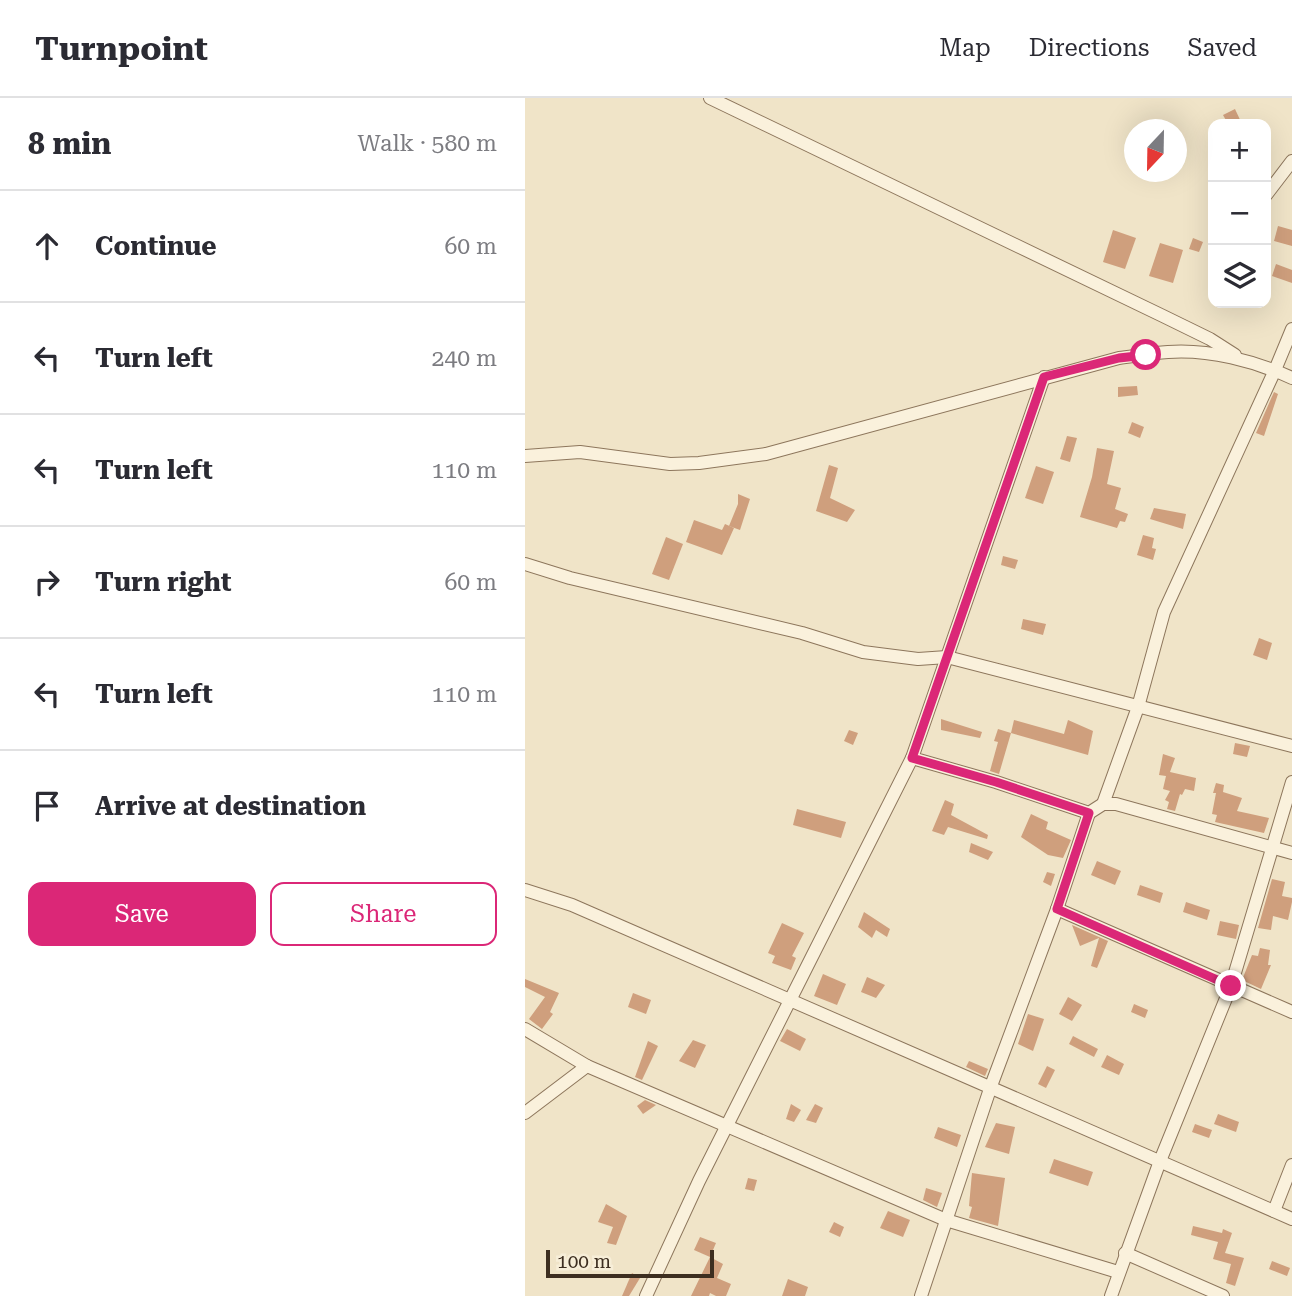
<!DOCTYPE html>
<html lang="en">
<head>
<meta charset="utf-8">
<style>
  :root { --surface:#fff; --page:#f2f2f3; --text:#2b2b33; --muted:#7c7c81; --line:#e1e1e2; --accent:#db2777 }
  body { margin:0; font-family:"Roboto Serif",serif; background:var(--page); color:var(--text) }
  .controls { position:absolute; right:21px; top:21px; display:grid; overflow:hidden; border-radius:14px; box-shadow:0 7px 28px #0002 }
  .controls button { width:63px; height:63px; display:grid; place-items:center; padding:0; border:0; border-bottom:2px solid var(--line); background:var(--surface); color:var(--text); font:35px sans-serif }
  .compass { position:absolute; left:599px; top:21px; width:63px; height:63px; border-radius:50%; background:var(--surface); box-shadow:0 7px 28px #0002; rotate:202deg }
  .scale { position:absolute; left:21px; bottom:18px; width:168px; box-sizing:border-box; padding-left:7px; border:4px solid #3d2e20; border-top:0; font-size:19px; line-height:24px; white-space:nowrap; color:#3d2e20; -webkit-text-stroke:5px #f7eed8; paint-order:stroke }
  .stop { position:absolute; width:21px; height:21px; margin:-16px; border:5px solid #db2777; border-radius:50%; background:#fff }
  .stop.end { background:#db2777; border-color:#fff; box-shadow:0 2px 7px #0008 }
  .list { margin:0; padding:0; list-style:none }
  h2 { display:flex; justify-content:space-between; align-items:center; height:91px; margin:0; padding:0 28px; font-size:30px }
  h2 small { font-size:23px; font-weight:400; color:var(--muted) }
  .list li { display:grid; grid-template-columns:46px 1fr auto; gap:21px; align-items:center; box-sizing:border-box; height:112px; padding:0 28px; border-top:2px solid var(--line) }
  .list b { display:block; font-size:26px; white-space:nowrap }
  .list em { font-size:23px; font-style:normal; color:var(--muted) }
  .actions { display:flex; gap:14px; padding:21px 28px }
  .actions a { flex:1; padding:16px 0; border:2px solid var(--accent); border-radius:14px; text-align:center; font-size:24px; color:var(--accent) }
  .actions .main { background:var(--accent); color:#fff }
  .icon { flex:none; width:38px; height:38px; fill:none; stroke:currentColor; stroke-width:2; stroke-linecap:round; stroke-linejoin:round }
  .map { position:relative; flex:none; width:767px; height:1198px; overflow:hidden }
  header { display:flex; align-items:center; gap:42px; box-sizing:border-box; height:98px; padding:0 35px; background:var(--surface); border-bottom:2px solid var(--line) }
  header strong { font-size:33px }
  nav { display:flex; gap:38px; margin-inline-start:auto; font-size:24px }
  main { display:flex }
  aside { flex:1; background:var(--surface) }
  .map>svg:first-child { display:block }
</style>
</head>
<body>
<header>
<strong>Turnpoint</strong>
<nav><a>Map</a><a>Directions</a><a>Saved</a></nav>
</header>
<main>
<aside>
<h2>8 min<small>Walk · 580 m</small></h2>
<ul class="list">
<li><svg class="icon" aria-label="ahead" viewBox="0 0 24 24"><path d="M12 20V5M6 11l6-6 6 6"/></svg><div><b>Continue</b></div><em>60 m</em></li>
<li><svg class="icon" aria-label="left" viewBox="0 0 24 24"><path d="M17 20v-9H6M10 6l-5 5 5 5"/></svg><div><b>Turn left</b></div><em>240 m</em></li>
<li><svg class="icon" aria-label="left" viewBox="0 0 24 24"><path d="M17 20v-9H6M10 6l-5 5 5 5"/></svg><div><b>Turn left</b></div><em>110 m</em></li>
<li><svg class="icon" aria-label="right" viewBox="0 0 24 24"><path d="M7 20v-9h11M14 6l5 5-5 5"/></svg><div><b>Turn right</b></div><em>60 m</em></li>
<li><svg class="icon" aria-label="left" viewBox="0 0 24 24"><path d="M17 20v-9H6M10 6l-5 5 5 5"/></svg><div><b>Turn left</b></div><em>110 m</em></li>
<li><svg class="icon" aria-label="arrive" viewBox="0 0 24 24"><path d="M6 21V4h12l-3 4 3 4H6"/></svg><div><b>Arrive at destination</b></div></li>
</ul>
<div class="actions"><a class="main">Save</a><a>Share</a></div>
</aside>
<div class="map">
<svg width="767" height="1198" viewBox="0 0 767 1198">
  <rect width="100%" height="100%" fill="#f0e4c8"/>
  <g fill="#cf9f7d">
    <polygon points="710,11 717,26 703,26 698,17"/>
    <polygon points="753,128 767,132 767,148 749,143"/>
    <polygon points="588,132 611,140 600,171 578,164"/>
    <polygon points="668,140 678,144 674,154 664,151"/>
    <polygon points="635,145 658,152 648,185 624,178"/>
    <polygon points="751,166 767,172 767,185 747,178"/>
    <polygon points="612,288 613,297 593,299 593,289"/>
    <polygon points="749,294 753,296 739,338 731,335"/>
    <polygon points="607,324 619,329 615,340 603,335"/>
    <polygon points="542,338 552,340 545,364 535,361"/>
    <polygon points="572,350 589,353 582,386 596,390 590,411 603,416 600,424 595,423 592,430 555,419 567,379"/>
    <polygon points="304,367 313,370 305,400 330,412 322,424 291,413"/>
    <polygon points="511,368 529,374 518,406 500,400"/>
    <polygon points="213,396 225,401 215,432 204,428 213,406"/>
    <polygon points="629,410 661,416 658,431 625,421"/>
    <polygon points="169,422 197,432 200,426 209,430 197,457 161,444"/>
    <polygon points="618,437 629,440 627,450 631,451 628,462 612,457"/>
    <polygon points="141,439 158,446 144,482 127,476"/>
    <polygon points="478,458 493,462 490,471 476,467"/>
    <polygon points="498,521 521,526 518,537 496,531"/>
    <polygon points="734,540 747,545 742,562 728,557"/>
    <polygon points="416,621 457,634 455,640 416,632"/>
    <polygon points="489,622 539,636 543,622 568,633 563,657 486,635"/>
    <polygon points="473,631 486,635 474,676 465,673 473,644 469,643"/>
    <polygon points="324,632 333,635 328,647 319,643"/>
    <polygon points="710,645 725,648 722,659 708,656"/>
    <polygon points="638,656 650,660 645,674 671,680 669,693 660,691 657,697 655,696 650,713 642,711 644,704 640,702 645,693 638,691 641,678 634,677"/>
    <polygon points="691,685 699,687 698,694 717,700 712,713 744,720 739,735 690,724 692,717 687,716 691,695 688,695"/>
    <polygon points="420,702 429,706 426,717 463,737 462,741 423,729 419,737 407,733"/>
    <polygon points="272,711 321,724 316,740 268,727"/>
    <polygon points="506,716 523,724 521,731 546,742 538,760 523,757 496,739"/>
    <polygon points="446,745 468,754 463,762 444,754"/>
    <polygon points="572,763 596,773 590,787 566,777"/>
    <polygon points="522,774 530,776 526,788 518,784"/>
    <polygon points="747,781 760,784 757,798 767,800 767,804 763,822 748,818 746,832 733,830"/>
    <polygon points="615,787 638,795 635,805 612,797"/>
    <polygon points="661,804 685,812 682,822 658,814"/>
    <polygon points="339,814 365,831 362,839 351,832 347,840 333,829"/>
    <polygon points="695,823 714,827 711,841 692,837"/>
    <polygon points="257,825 279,835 267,858 271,860 266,872 247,865 250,858 243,855"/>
    <polygon points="547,827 583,843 572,870 566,868 574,840 555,848"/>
    <polygon points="735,850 745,852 743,867 746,867 736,891 717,882 727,857 733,858"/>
    <polygon points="298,876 321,886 312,907 289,898"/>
    <polygon points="342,879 360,887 351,900 336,894"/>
    <polygon points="0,881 34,895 25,914 28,916 17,931 4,921 20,899 0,889"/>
    <polygon points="108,895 126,902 121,916 103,909"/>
    <polygon points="543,899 557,907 547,923 534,916"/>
    <polygon points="609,906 623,912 620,920 606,914"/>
    <polygon points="503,916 519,921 508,953 493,946"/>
    <polygon points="262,931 281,941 275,953 255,943"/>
    <polygon points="548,938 573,951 569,959 544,946"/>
    <polygon points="168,942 181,947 170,970 154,963"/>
    <polygon points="123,943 133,948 117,982 110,979"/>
    <polygon points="582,957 599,966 594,977 576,969"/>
    <polygon points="444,963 463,971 460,978 441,969"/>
    <polygon points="522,968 530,972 521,990 513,986"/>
    <polygon points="120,1002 131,1007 118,1016 112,1008"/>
    <polygon points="266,1006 276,1012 269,1024 261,1021"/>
    <polygon points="290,1006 298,1010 291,1025 281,1022"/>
    <polygon points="693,1016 714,1024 711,1034 689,1026"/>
    <polygon points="471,1025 490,1029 484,1056 460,1049"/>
    <polygon points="670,1026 687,1032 684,1040 667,1034"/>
    <polygon points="413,1029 436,1037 432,1049 409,1040"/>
    <polygon points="529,1061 568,1074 563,1088 524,1075"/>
    <polygon points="447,1075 480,1080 473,1128 444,1120 447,1109 444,1108"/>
    <polygon points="223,1080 232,1082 229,1093 220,1091"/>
    <polygon points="401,1090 417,1095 412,1109 398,1102"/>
    <polygon points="81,1106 102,1118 91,1147 82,1145 88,1129 73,1124"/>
    <polygon points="363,1113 385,1122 378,1139 355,1130"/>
    <polygon points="309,1124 319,1129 315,1139 304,1134"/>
    <polygon points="668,1128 697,1135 698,1131 707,1135 700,1155 719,1160 710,1188 701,1185 706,1166 688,1161 693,1144 666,1137"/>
    <polygon points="175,1139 191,1145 185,1159 169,1152"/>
    <polygon points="185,1159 198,1166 192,1180 206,1186 201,1198 191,1198 185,1195 184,1198 166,1198"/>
    <polygon points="747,1163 765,1170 762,1178 744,1171"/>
    <polygon points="107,1175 115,1180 104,1198 97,1198"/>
    <polygon points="263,1181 283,1189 280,1198 257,1198"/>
  </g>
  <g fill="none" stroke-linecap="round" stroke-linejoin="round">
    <defs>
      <g id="minor">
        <polyline points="185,0 638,218 685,241 710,257"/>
        <polyline points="741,97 767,63"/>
        <polyline points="519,279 387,660 471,684 564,715 578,706 591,706 767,755"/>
        <path d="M0 358 55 354 145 366 174 365 241 356 594 260C610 258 627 255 643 254 684 251 730 263 767 280"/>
        <polyline points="0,466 45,480 277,535 338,554 393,561 422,559 767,648"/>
        <polyline points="578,706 613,609 639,514 750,272 767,231"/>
        <polyline points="0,792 47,807 767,1121"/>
        <polyline points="532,811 767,914"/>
        <polyline points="0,931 62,968 0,1015"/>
        <polyline points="62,968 421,1122 593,1174"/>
        <polyline points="749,1113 767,1067"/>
        <polyline points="600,1155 698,1198"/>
        <polyline points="121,1198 174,1083 387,660"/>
        <polyline points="396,1198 466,988 532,811 564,715"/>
        <polyline points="586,1198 635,1063 706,888 767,684"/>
      </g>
    </defs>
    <use href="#minor" stroke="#8d765c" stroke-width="14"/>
    <use href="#minor" stroke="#faf1dc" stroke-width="12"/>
  </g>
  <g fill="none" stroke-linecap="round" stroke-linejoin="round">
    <polyline stroke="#db2777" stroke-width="9" points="621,257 594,260 519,279 387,660 471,684 564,715 532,811 706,888"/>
  </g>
</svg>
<div class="controls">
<button>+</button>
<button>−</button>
<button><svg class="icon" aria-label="layers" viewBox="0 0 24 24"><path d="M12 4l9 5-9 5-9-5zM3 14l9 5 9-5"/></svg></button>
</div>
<svg class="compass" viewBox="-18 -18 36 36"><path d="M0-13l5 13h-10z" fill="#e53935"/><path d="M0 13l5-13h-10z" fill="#7c7c81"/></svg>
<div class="scale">100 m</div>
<div class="stop" style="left:621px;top:257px"></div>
<div class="stop end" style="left:706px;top:888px"></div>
</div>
</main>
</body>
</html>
